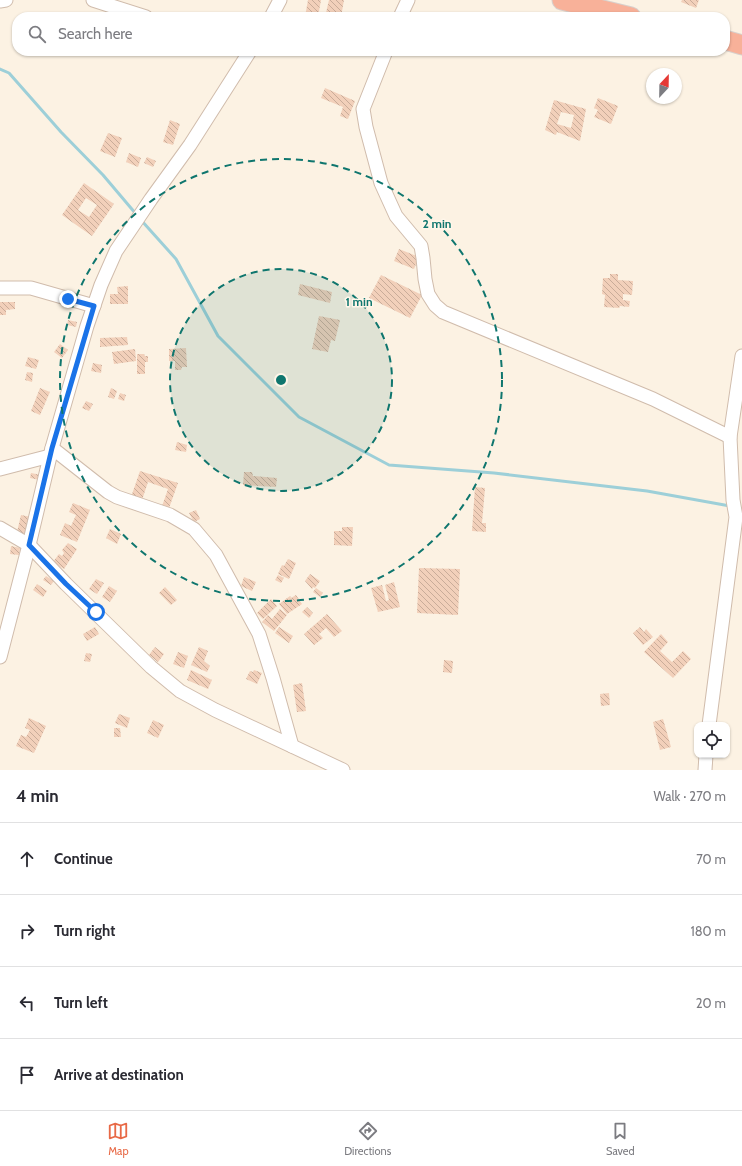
<!DOCTYPE html>
<html lang="en">
<head>
<meta charset="utf-8">
<style>
  :root { --surface:#fff; --page:#f7f7f7; --text:#2b2b33; --muted:#7c7c81; --line:#e1e1e2; --accent:#e86946 }
  body { margin:0; font-family:Cabin,sans-serif; background:var(--page); color:var(--text) }
  .controls { position:absolute; right:12px; bottom:12px; display:grid; overflow:hidden; border-radius:8px; box-shadow:0 1px 3px #0004 }
  .controls button { width:36px; height:36px; display:grid; place-items:center; padding:0; border:0; border-bottom:1px solid var(--line); background:var(--surface); color:var(--text); font:20px sans-serif }
  .compass { position:absolute; left:646px; top:68px; width:36px; height:36px; border-radius:50%; background:var(--surface); box-shadow:0 1px 3px #0004; rotate:22deg }
  .stop { position:absolute; width:12px; height:12px; margin:-9px; border:3px solid #1a73e8; border-radius:50%; background:#fff }
  .stop.end { background:#1a73e8; border-color:#fff; box-shadow:0 1px 4px #0008 }
  .list { margin:0; padding:0; list-style:none }
  h2 { display:flex; justify-content:space-between; align-items:center; height:52px; margin:0; padding:0 16px; font-size:17px }
  h2 small { font-size:13px; font-weight:400; color:var(--muted) }
  .list li { display:grid; grid-template-columns:26px 1fr auto; gap:12px; align-items:center; box-sizing:border-box; height:72px; padding:0 16px; border-top:1px solid var(--line) }
  .list b { display:block; font-size:15px; white-space:nowrap }
  .list em { font-size:13px; font-style:normal; color:var(--muted) }
  .icon { flex:none; width:22px; height:22px; fill:none; stroke:currentColor; stroke-width:2; stroke-linecap:round; stroke-linejoin:round }
  .map { position:relative; flex:none; width:742px; height:770px; overflow:hidden }
  .search { position:absolute; background:var(--surface); box-shadow:0 1px 3px #0004; left:12px; right:12px; top:12px; height:44px; display:flex; align-items:center; gap:10px; box-sizing:border-box; padding:0 14px; border-radius:16px; color:var(--muted); font-size:15px }
  .sheet { height:340px; background:var(--surface) }
  nav { display:flex; justify-content:space-around; align-items:center; box-sizing:border-box; height:56px; border-top:1px solid var(--line); background:var(--surface); font-size:11px; color:var(--muted) }
  nav a { display:grid; justify-items:center; gap:2px }
  nav .on { color:var(--accent) }
  .map>svg:first-child { display:block }
</style>
</head>
<body>
<div class="map">
<svg width="742" height="770" viewBox="0 0 742 770">
  <defs>
    <pattern id="building-back-hatch" width="6" height="6" patternUnits="userSpaceOnUse"><rect width="6" height="6" fill="#f2d0ba"/><path d="M-1 5l2 2M0 0l6 6M5-1l2 2" fill="none" stroke="#c9ac99"/></pattern>
  </defs>
  <rect width="100%" height="100%" fill="#fcf2e3"/>
  <g fill="none" stroke-linecap="round" stroke-linejoin="round">
    <g stroke="#9dcfd8" stroke-width="3">
      <polyline points="0,69 9,73 61,132 103,175 136,214"/>
      <polyline points="141,220 176,259 218,336 299,417 389,465 494,473 647,491 730,506"/>
    </g>
  </g>
  <g fill="url(#building-back-hatch)" fill-rule="evenodd">
    <polygon points="308,0 321,0 318,17 305,17"/>
    <polygon points="329,0 344,0 341,17 325,17"/>
    <polygon points="682,0 699,0 696,8 681,2"/>
    <polygon points="325,88 355,101 348,119 340,116 343,107 321,98"/>
    <polygon points="598,98 618,106 611,124 594,117 598,110 594,108"/>
    <path d="M554 100 586 109 580 141 557 132 556 135 545 130ZM561 112 574 115 571 128 557 124Z"/>
    <polygon points="170,120 180,124 173,145 163,142"/>
    <polygon points="108,133 122,138 115,157 100,151"/>
    <polygon points="129,153 141,158 138,167 126,162"/>
    <polygon points="147,157 156,161 153,167 144,163"/>
    <path d="M84 183 114 204 92 236 62 215ZM86 198 97 205 89 217 78 210Z"/>
    <polygon points="399,249 419,257 414,269 394,261"/>
    <polygon points="610,274 618,274 618,280 633,281 632,295 623,294 623,300 630,301 629,307 620,306 619,308 604,307 605,295 602,294 603,278 610,278"/>
    <polygon points="381,275 422,295 410,318 369,298"/>
    <polygon points="300,284 332,292 330,303 298,295"/>
    <polygon points="128,286 128,304 110,304 110,294 118,294 117,287"/>
    <polygon points="0,302 15,302 15,309 6,310 6,315 0,315"/>
    <polygon points="319,316 340,320 335,341 331,340 328,352 312,349"/>
    <polygon points="68,320 77,322 76,327 67,325"/>
    <polygon points="127,337 128,345 100,347 100,338"/>
    <polygon points="60,344 68,350 62,358 54,352"/>
    <polygon points="186,348 187,367 182,367 181,370 175,370 175,361 169,361 169,349"/>
    <polygon points="135,349 136,361 114,364 112,352"/>
    <polygon points="137,354 144,354 145,356 148,356 148,362 145,362 145,374 137,374"/>
    <polygon points="28,357 39,360 36,369 25,366"/>
    <polygon points="93,363 102,365 101,373 91,371"/>
    <polygon points="27,372 33,373 32,382 25,380"/>
    <polygon points="40,388 50,392 40,415 31,411"/>
    <polygon points="111,388 117,391 114,399 108,397"/>
    <polygon points="120,393 126,395 124,401 118,399"/>
    <polygon points="86,401 93,404 89,411 82,408"/>
    <polygon points="177,442 187,445 186,452 175,450"/>
    <polygon points="140,471 178,483 168,511 161,509 168,489 148,482 141,503 130,500"/>
    <polygon points="244,472 252,472 253,476 277,478 276,487 243,485"/>
    <polygon points="31,473 41,475 40,480 30,478"/>
    <polygon points="475,487 485,488 482,523 486,523 486,532 472,531"/>
    <polygon points="73,503 90,510 77,542 60,535 65,523 71,526 76,515 69,512"/>
    <polygon points="196,510 200,519 194,522 189,513"/>
    <polygon points="21,515 31,517 27,534 17,532"/>
    <polygon points="342,527 353,527 352,546 334,545 334,531 342,531"/>
    <polygon points="110,529 121,534 117,544 106,538"/>
    <polygon points="68,543 77,549 64,569 53,562 59,554 62,556 64,553 62,550"/>
    <polygon points="11,546 20,548 19,555 10,554"/>
    <polygon points="288,559 296,563 289,579 278,574 282,565 284,566"/>
    <polygon points="419,568 460,569 458,615 417,613"/>
    <polygon points="310,574 320,581 315,588 313,587 312,589 305,581"/>
    <polygon points="278,575 284,578 281,583 275,580"/>
    <polygon points="46,576 54,581 51,585 43,580"/>
    <polygon points="244,577 256,582 252,591 241,586"/>
    <polygon points="96,579 104,583 97,594 89,589"/>
    <polygon points="394,582 400,607 378,612 371,588 382,585 386,601 389,600 385,585"/>
    <polygon points="37,584 47,591 43,597 33,590"/>
    <polygon points="109,586 117,591 110,602 102,597"/>
    <polygon points="165,587 177,600 171,605 159,593"/>
    <polygon points="316,588 323,593 320,597 313,592"/>
    <polygon points="296,595 302,604 287,614 279,604 290,596 291,598"/>
    <polygon points="271,599 277,606 263,619 257,613"/>
    <polygon points="307,607 313,613 309,618 302,612"/>
    <polygon points="280,609 287,615 274,631 262,622 268,615 272,619"/>
    <polygon points="327,614 342,631 334,637 326,628 319,634 323,638 314,645 304,634"/>
    <polygon points="95,627 99,634 87,641 83,634"/>
    <polygon points="279,627 293,636 289,643 275,633"/>
    <polygon points="640,627 644,632 646,629 653,637 643,645 633,633"/>
    <polygon points="661,634 668,642 660,651 672,662 683,651 691,659 673,678 644,652"/>
    <polygon points="155,647 164,654 158,662 149,655"/>
    <polygon points="199,647 208,651 204,661 210,666 207,672 191,665"/>
    <polygon points="178,652 188,656 184,668 173,664"/>
    <polygon points="86,653 92,654 90,662 84,661"/>
    <polygon points="444,660 453,661 452,673 443,672"/>
    <polygon points="191,670 212,680 208,689 187,680"/>
    <polygon points="254,670 262,673 257,684 246,679 250,671 253,672"/>
    <polygon points="302,683 306,711 297,712 293,685"/>
    <polygon points="609,693 610,705 601,706 600,694"/>
    <polygon points="119,714 130,718 127,728 115,723"/>
    <polygon points="29,718 46,726 34,753 16,746 21,735 26,737 30,730 25,728"/>
    <polygon points="663,719 671,747 660,750 653,722"/>
    <polygon points="153,720 164,725 158,738 147,733"/>
    <polygon points="114,728 120,728 121,737 114,737"/>
  </g>
  <g fill="none" stroke-linecap="round" stroke-linejoin="round">
    <defs>
      <g id="minor">
        <polyline points="93,0 146,17"/>
        <polyline points="0,1 6,0"/>
        <polyline points="271,17 280,0"/>
        <polyline points="400,17 408,0"/>
        <polyline points="386,51 363,109 366,127 381,183 396,216 421,246 423,258 425,279 428,294 435,305 443,312 653,399 730,437"/>
        <polyline points="0,288 31,288 94,306"/>
        <polyline points="52,448 108,492 117,497 170,515 194,529 216,555 259,634 273,678 292,746"/>
        <polyline points="0,469 50,456"/>
        <polyline points="0,528 29,545 66,584 151,667 180,691 215,710 343,770"/>
        <polyline points="0,657 29,545 52,448 87,326 101,285 116,251 151,199 190,145 250,51"/>
        <polyline points="709,725 736,517 733,500 730,437 742,356"/>
        <polyline points="705,770 706,755"/>
      </g>
      <g id="highway">
        <polyline points="562,0 631,17"/>
        <polyline points="725,40 742,45"/>
      </g>
    </defs>
    <use href="#minor" stroke="#d0bcac" stroke-width="15"/>
    <use href="#highway" stroke="#d8d0cc" stroke-width="21"/>
    <use href="#minor" stroke="#fff" stroke-width="13"/>
    <use href="#highway" stroke="#f8b199" stroke-width="19"/>
  </g>
  <g fill="none" stroke-linecap="round" stroke-linejoin="round">
    <polyline stroke="#1a73e8" stroke-width="5" points="68,299 94,306 52,448 29,545 66,584 96,612"/>
  </g>
  <circle cx="281" cy="380" r="111" fill="#0f766e" fill-opacity=".12"/>
  <g fill="none" stroke="#0f766e" stroke-width="2" stroke-dasharray="7 5">
    <circle cx="281" cy="380" r="111"/>
    <circle cx="281" cy="380" r="221"/>
  </g>
  <circle cx="281" cy="380" r="6" fill="#0f766e" stroke="#fff6e9" stroke-width="2"/>
  <g font-size="12" text-anchor="middle" font-weight="bold" fill="#0f766e" stroke="#fff6e9" stroke-width="3" stroke-linejoin="round" paint-order="stroke">
    <text x="437" y="228">2 min</text>
    <text x="359" y="306">1 min</text>
  </g>
</svg>
<div class="controls">
<button><svg class="icon" aria-label="locate" viewBox="0 0 24 24"><circle cx="12" cy="12" r="6"/><path d="M12 2v4M12 18v4M2 12h4M18 12h4"/></svg></button>
</div>
<svg class="compass" viewBox="-18 -18 36 36"><path d="M0-13l5 13h-10z" fill="#e53935"/><path d="M0 13l5-13h-10z" fill="#7c7c81"/></svg>
<div class="stop" style="left:96px;top:612px"></div>
<div class="stop end" style="left:68px;top:299px"></div>
<div class="search"><svg class="icon" aria-label="search" viewBox="0 0 24 24"><circle cx="10" cy="10" r="6"/><path d="M15 15l6 6"/></svg>Search here</div>
</div>
<section class="sheet">
<h2>4 min<small>Walk · 270 m</small></h2>
<ul class="list">
<li><svg class="icon" aria-label="ahead" viewBox="0 0 24 24"><path d="M12 20V5M6 11l6-6 6 6"/></svg><div><b>Continue</b></div><em>70 m</em></li>
<li><svg class="icon" aria-label="right" viewBox="0 0 24 24"><path d="M7 20v-9h11M14 6l5 5-5 5"/></svg><div><b>Turn right</b></div><em>180 m</em></li>
<li><svg class="icon" aria-label="left" viewBox="0 0 24 24"><path d="M17 20v-9H6M10 6l-5 5 5 5"/></svg><div><b>Turn left</b></div><em>20 m</em></li>
<li><svg class="icon" aria-label="arrive" viewBox="0 0 24 24"><path d="M6 21V4h12l-3 4 3 4H6"/></svg><div><b>Arrive at destination</b></div></li>
</ul>
</section>
<nav>
<a class="on"><svg class="icon" aria-label="map" viewBox="0 0 24 24"><path d="M3 6l6-2 6 2 6-2v14l-6 2-6-2-6 2zM9 4v14M15 6v14"/></svg>Map</a>
<a><svg class="icon" aria-label="directions" viewBox="0 0 24 24"><path d="M12 3l9 9-9 9-9-9zM9 14v-3h6M13 9l2 2-2 2"/></svg>Directions</a>
<a><svg class="icon" aria-label="saved" viewBox="0 0 24 24"><path d="M7 4h10v16l-5-4-5 4z"/></svg>Saved</a>
</nav>
</body>
</html>
